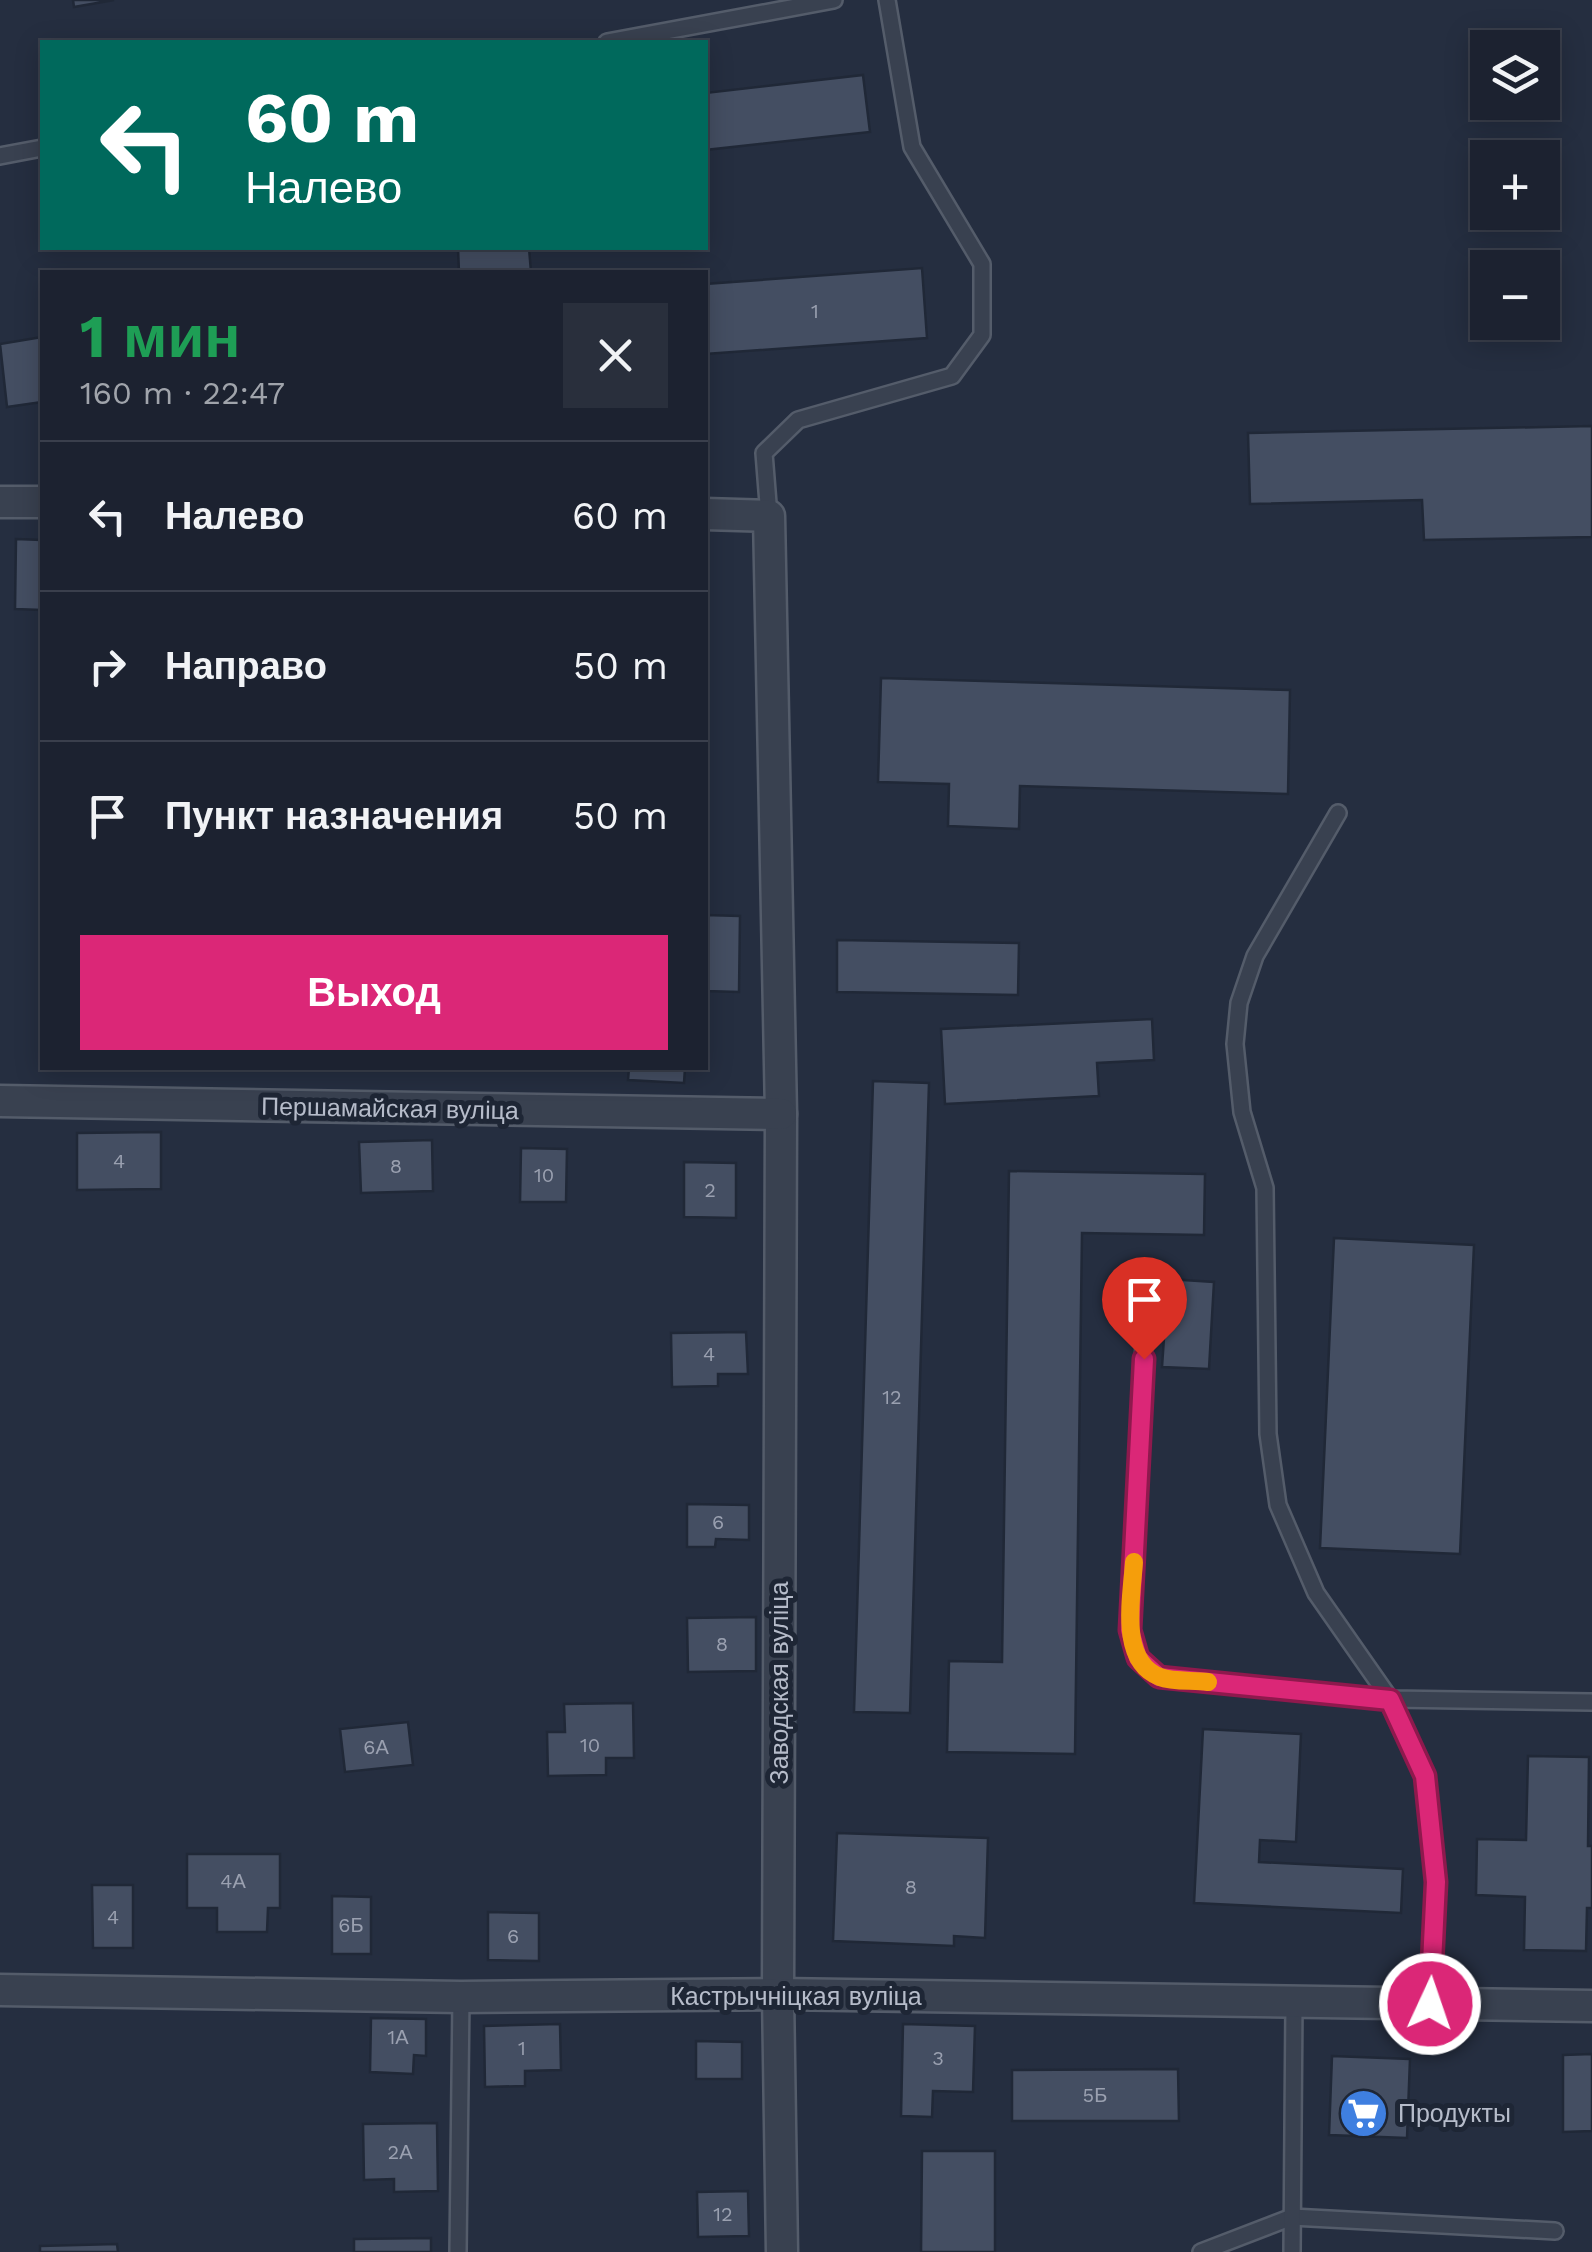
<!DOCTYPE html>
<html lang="ru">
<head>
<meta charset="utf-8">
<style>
	body { margin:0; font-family:"Work Sans",sans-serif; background:#292f3c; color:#f1f3f6; height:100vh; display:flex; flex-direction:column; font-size:38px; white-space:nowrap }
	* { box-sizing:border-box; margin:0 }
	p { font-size:32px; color:#a0a4ab }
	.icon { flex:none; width:55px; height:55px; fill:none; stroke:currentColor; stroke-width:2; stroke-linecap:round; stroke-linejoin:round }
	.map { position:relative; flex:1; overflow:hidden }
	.sheet { position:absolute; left:40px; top:270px; width:668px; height:800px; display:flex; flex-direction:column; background:#1c2230; border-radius:0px; box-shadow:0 5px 25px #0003,0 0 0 2px #3a3f4c }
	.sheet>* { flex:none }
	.guide { position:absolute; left:40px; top:40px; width:668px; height:210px; border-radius:0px; box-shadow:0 5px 25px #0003,0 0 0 2px #3a3f4c; background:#00695c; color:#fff; overflow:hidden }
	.fabs { position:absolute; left:1470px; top:30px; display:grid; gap:20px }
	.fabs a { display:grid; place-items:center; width:90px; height:90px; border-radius:0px; background:#1c2230; box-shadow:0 5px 25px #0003,0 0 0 2px #3a3f4c; font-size:50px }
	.pin { position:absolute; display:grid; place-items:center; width:85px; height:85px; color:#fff; margin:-102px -42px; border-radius:50% 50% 50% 0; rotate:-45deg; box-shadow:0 0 10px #0007 }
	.pin .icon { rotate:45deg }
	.me { position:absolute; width:110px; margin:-55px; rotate:3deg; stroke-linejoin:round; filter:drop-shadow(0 0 8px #0008) }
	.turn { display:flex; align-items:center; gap:35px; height:210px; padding:0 40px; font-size:45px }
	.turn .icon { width:130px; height:130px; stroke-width:2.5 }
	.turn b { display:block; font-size:70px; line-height:85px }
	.round { display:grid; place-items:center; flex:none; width:105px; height:105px; border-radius:0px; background:#292f3c }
	.head { display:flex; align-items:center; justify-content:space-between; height:170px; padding:0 40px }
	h1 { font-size:60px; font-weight:700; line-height:75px; color:#1e9e55 }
	.cta { display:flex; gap:20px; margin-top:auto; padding:20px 40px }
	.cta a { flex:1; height:115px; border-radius:0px; background:#db2777; color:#fff; font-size:40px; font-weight:700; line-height:115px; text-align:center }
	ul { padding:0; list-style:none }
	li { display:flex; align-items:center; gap:30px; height:150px; padding:0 40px; border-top:2px solid #3a3f4c }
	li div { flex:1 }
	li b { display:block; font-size:38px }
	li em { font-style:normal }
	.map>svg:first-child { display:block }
</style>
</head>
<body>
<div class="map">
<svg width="1592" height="2252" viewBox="0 0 1592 2252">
	<rect width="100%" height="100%" fill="#252e40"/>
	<g fill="#444e62" stroke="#202837" stroke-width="2.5">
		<polygon points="73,0 114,0 74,7"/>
		<polygon points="863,75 870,132 705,150 705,93"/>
		<polygon points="458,248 529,248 531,272 459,272"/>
		<polygon points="922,268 927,338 705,354 705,284"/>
		<polygon points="42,337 42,402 7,407 0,344"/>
		<polygon points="1592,426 1592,537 1424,540 1422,500 1250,504 1248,433"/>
		<polygon points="16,539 42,540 42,610 15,609"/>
		<polygon points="881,678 1290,690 1288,794 1020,786 1019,829 948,826 949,784 878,782"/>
		<polygon points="705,915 740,916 739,992 705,991"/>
		<polygon points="837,940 1019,943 1018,995 837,992"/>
		<polygon points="1152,1019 1154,1060 1097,1063 1099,1096 945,1104 941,1029"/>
		<polygon points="629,1068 685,1068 684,1083 628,1080"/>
		<polygon points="873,1081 929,1083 910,1713 854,1712"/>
		<polygon points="161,1132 161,1189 77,1190 77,1133"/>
		<polygon points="432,1140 433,1191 361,1193 359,1142"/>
		<polygon points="521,1148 567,1149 566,1202 520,1202"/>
		<polygon points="684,1162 736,1163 736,1218 684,1217"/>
		<polygon points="1009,1171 1205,1174 1204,1235 1082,1233 1075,1754 947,1752 949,1661 1002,1662"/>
		<polygon points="1334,1238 1474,1245 1460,1554 1320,1548"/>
		<polygon points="1168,1279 1214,1282 1209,1369 1162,1367"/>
		<polygon points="746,1332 748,1374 718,1374 718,1386 672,1387 671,1333"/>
		<polygon points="687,1504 749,1505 749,1540 716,1539 715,1547 687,1547"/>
		<polygon points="756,1617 756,1671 688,1672 687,1618"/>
		<polygon points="633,1703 634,1758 606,1758 606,1775 548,1776 547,1732 565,1732 564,1704"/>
		<polygon points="408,1722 413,1765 345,1772 340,1729"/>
		<polygon points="1203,1729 1301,1734 1296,1842 1260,1840 1259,1862 1403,1869 1401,1913 1194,1903"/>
		<polygon points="1528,1756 1589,1757 1588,1846 1592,1846 1592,1908 1587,1908 1586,1951 1524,1950 1525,1897 1476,1895 1477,1839 1526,1840"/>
		<polygon points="837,1833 988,1838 985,1938 954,1936 954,1946 833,1941"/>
		<polygon points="187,1854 280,1854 280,1908 268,1908 267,1932 217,1932 217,1908 187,1908"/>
		<polygon points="92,1885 133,1885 133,1948 93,1948"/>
		<polygon points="332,1896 371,1897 371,1954 332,1954"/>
		<polygon points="488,1912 539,1913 539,1961 488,1960"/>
		<polygon points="371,2018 426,2019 426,2056 414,2055 413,2074 370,2072"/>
		<polygon points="560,2024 561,2070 525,2071 525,2086 485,2087 484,2026"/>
		<polygon points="903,2024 975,2026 973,2092 933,2091 932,2117 901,2116"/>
		<polygon points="696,2041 742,2042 742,2079 696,2079"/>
		<polygon points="1592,2054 1592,2131 1563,2132 1563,2055"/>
		<polygon points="1332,2056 1410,2059 1407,2138 1329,2135"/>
		<polygon points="1178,2069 1179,2121 1012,2121 1012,2070"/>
		<polygon points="437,2123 438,2191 394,2192 394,2179 364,2180 363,2124"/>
		<polygon points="922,2151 995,2151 995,2252 921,2252"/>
		<polygon points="748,2191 749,2236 698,2237 697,2192"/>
		<polygon points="431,2238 431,2252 354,2252 354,2239"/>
		<polygon points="117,2244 118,2252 40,2252 40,2246"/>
	</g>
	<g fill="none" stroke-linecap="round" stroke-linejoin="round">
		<defs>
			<g id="service">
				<polyline points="607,42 834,0"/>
				<polyline points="0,156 42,148"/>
				<polyline points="769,516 764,453 798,420 952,376 982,335 982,264 912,147 887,0"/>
				<polyline points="1338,813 1255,956 1239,1003 1235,1044 1242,1112 1265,1188 1268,1434 1278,1505 1316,1593 1390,1699 1425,1776 1436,1882 1430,2004"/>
				<polyline points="1145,1321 1130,1629 1138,1658 1159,1677 1390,1699 1592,1702"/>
				<polyline points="458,2252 461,1997"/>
				<polyline points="1201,2252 1292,2217 1555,2231"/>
				<polyline points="1292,2252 1294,2003"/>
			</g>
			<g id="minor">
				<polyline points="0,502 42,502"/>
				<polyline points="705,514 769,516 781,1114 778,1994 782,2252"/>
				<polyline points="0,1101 781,1114"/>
				<polyline points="0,1990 461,1997 778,1994 1592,2006"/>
			</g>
		</defs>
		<use href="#service" stroke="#545c6a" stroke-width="20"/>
		<use href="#minor" stroke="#545c6a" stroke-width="35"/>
		<use href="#service" stroke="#394150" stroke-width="15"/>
		<use href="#minor" stroke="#394150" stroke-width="30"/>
	</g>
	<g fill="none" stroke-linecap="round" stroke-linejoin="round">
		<defs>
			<polyline id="route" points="1144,1359 1130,1630 1138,1658 1159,1677 1390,1700 1425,1776 1436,1882 1430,2004"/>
		</defs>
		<use href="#route" stroke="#8e194d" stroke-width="25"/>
		<use href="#route" stroke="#db2777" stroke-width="18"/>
		<path stroke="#f59e0b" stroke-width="18" d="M1134,1562C1132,1596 1118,1661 1160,1677C1173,1682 1193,1680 1208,1682"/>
	</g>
	<defs>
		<symbol id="supermarket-disc" viewBox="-11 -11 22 22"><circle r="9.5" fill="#3f7fe0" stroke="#1e2635"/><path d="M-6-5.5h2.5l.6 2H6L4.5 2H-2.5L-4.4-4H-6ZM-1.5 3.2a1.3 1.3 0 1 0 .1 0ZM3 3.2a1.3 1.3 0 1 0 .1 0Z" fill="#fff"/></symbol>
	</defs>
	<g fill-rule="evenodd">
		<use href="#supermarket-disc" x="1336" y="2086" width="55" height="55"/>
	</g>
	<g text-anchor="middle" stroke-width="10" stroke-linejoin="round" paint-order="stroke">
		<g font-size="20" fill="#9aa0b0">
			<text x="815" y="318">1</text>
			<text x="119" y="1168">4</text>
			<text x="396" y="1173">8</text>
			<text x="544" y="1182">10</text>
			<text x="710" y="1197">2</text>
			<text x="709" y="1361">4</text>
			<text x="892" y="1404">12</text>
			<text x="718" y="1529">6</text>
			<text x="722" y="1651">8</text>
			<text x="590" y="1752">10</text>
			<text x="376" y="1754">6А</text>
			<text x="233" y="1888">4А</text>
			<text x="911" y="1894">8</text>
			<text x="113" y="1924">4</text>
			<text x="351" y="1932">6Б</text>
			<text x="513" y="1943">6</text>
			<text x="398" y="2044">1А</text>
			<text x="522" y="2055">1</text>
			<text x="938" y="2065">3</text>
			<text x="1095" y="2102">5Б</text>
			<text x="400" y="2159">2А</text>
			<text x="723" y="2221">12</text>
		</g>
		<g font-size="25" fill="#b6bcca" stroke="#1e2635">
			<text transform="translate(390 1108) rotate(1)" y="9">Першамайская вуліца</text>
			<text transform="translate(779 1683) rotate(-90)" y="9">Заводская вуліца</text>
			<text x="796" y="2005">Кастрычніцкая вуліца</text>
		</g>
		<g font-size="25" fill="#b6bcca" stroke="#1e2635" text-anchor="start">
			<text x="1398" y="2122">Продукты</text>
		</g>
	</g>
</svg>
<div class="fabs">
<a><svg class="icon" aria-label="layers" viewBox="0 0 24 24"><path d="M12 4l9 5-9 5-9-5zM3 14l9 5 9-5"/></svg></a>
<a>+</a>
<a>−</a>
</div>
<div class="pin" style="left:1144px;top:1359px;background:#d93025"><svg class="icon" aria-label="arrive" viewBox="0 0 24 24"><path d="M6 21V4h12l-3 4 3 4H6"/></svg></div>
<svg class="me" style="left:1430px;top:2004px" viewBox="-20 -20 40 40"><circle r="17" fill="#db2777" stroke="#fff" stroke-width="3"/><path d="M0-11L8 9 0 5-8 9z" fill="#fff"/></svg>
<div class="guide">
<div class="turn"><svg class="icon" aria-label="left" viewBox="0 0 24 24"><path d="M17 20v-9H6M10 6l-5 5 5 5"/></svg><div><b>60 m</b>Налево</div></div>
</div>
<section class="sheet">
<div class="head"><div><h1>1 мин</h1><p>160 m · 22:47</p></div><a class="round"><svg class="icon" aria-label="close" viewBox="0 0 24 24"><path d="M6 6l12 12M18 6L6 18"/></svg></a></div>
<ul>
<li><svg class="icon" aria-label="left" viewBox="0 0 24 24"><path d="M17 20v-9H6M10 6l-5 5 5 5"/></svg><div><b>Налево</b></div><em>60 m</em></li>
<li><svg class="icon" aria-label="right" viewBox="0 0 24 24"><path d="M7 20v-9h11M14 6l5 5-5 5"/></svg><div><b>Направо</b></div><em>50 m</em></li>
<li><svg class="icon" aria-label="arrive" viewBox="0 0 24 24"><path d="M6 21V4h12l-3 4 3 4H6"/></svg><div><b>Пункт назначения</b></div><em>50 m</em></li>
</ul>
<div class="cta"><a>Выход</a></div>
</section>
</div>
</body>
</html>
